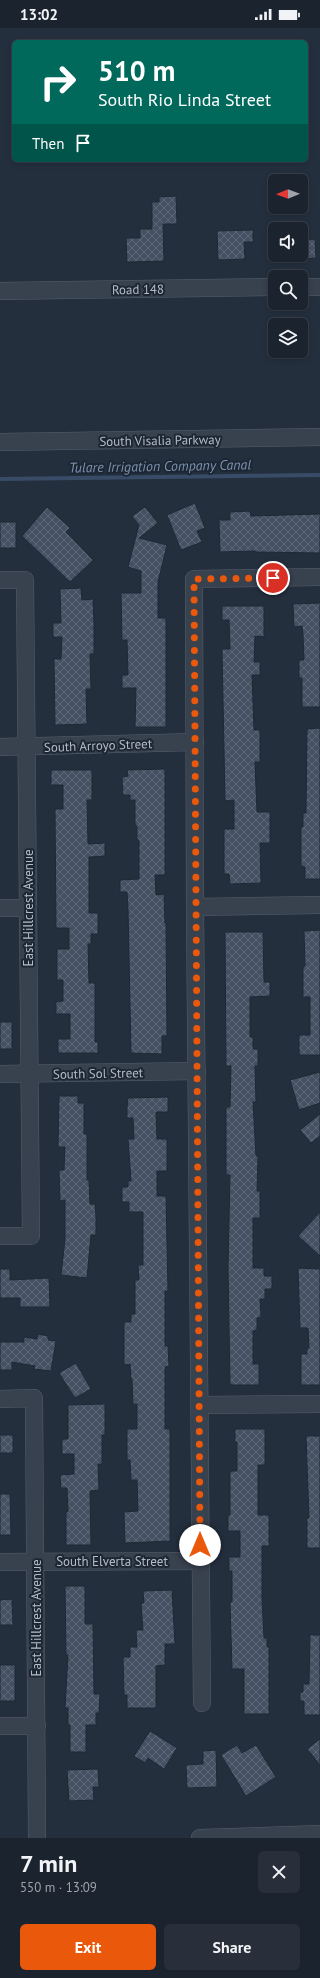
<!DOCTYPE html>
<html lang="en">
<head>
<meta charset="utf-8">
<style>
	body { margin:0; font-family:"PT Sans",sans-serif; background:#282f3a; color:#f1f3f6; height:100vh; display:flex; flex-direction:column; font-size:15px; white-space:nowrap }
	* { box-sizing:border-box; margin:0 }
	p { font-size:13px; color:#a0a4aa }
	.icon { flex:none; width:22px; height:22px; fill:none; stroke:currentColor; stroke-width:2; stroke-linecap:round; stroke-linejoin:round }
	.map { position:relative; height:1810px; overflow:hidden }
	.panel { display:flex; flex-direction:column; background:#1b232e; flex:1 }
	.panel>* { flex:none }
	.top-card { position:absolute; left:12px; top:12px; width:296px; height:122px; border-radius:6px; box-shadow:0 2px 6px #0003,0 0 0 1px #39404a; background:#00695c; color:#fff; overflow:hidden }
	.needle { width:26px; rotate:269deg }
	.buttons { position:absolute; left:268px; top:146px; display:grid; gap:8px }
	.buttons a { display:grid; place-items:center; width:40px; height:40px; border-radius:6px; background:#1b232e; box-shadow:0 2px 6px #0003,0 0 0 1px #39404a; font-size:20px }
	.pin { position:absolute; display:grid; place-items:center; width:34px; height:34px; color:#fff; margin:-17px; border:2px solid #fff; border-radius:50%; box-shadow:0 1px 4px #0007 }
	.me { position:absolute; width:44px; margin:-22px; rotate:0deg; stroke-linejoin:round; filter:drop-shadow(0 0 3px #0008) }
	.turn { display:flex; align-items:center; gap:14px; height:84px; padding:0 20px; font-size:18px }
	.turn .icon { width:52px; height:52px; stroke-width:2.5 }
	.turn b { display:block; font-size:28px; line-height:34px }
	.then { display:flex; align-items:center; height:38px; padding:0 20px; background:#0003; gap:8px; font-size:15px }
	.round { display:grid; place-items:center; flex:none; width:42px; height:42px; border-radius:6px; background:#282f3a }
	.head { display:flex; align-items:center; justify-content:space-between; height:68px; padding:0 20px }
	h1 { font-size:24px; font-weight:700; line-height:30px }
	.primary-button { display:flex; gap:8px; margin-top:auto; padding:8px 20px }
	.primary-button a { flex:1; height:46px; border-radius:6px; background:#ea580c; color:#fff; font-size:16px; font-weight:700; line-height:46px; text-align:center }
	.primary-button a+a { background:#282f3a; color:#f1f3f6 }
	.status { display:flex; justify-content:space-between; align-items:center; height:28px; padding:0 20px; background:#1b232e; direction:ltr }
	.status svg { height:11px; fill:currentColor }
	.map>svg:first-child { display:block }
</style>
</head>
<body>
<div class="status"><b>13:02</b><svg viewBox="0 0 49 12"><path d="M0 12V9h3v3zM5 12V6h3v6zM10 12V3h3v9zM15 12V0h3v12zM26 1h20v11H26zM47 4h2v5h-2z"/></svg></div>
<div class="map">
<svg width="320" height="1810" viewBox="0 0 320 1810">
	<defs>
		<pattern id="building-cross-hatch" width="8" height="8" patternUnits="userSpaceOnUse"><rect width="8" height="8" fill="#455162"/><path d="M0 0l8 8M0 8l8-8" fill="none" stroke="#5d6877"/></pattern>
	</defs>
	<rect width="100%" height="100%" fill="#242f3e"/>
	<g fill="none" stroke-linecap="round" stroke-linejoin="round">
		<polyline stroke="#394c67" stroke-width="4" points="0,451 320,447"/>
	</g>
	<g fill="url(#building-cross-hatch)" stroke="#1f2835">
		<polygon points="176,168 177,196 163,196 164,233 127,234 126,210 140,210 140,201 152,201 152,174 159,174 159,169"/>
		<polygon points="253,202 253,214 244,214 245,231 218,232 217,203"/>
		<polygon points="315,211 316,230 301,231 301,212"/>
		<polygon points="195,475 205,500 197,503 202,514 181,522 167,487"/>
		<polygon points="47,479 70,500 66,504 93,532 70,554 22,508"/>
		<polygon points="145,479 158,495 139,510 167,517 158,554 158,590 166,590 166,699 135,699 136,660 122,660 122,647 128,647 127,612 122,612 121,565 141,565 141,543 128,539 139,497 132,488"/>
		<polygon points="250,483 251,488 320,486 320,525 255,524 255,523 220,524 219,492 230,492 230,484"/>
		<rect x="0" y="494" width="16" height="26"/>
		<polygon points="81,560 82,572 93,571 94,596 94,626 90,626 91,661 86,661 87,696 55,697 54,631 61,631 62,609 53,609 53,595 61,595 60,561"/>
		<polygon points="320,575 320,679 302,679 302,650 299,650 299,632 304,632 303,606 302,598 294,599 293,576"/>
		<polygon points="222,578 264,578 264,609 255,608 254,634 260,634 260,647 252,647 254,702 260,702 260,734 255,734 257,784 270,784 270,815 260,815 261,855 230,856 229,846 224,846 224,801 234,801 234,772 225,773 222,621 230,621 229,592 222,592"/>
		<polygon points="320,700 320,851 305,851 305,839 301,838 301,799 303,799 303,785 306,785 307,701"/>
		<polygon points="165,741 165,847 155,847 156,867 164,866 165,895 166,895 167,1008 162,1008 162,1026 131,1025 128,881 127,864 120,864 120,852 139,851 139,812 137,812 137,798 135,798 135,772 130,772 130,767 123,767 122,749 128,748 127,742"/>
		<polygon points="51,742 92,742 92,772 87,772 88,816 105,815 105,828 89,829 89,885 98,885 98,906 91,906 91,916 88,916 89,955 95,955 95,1014 98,1014 98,1025 58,1025 58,1011 70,1011 70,986 56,986 56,974 63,973 63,952 57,952 57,921 69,921 69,900 56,900 55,781 63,781 63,757 51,757"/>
		<polygon points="320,902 320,1027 299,1027 299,1007 310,1007 310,969 303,969 303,938 305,938 304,903"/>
		<polygon points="225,904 263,904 264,954 270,954 270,968 250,969 250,1009 253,1009 253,1021 258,1021 258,1038 255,1038 256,1074 253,1074 256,1128 258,1128 257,1163 260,1163 260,1190 253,1190 253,1240 264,1240 264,1248 272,1248 272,1261 265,1261 265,1271 260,1271 261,1289 257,1290 257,1302 253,1303 253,1336 259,1336 259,1357 230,1357 228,1240 230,1147 226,1147 226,1079 230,1079 231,1038 226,1038"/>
		<rect x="0" y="994" width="12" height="27"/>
		<polygon points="320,1044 320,1075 299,1082 290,1052"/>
		<polygon points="59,1068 78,1068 78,1075 84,1075 84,1106 87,1106 87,1152 89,1152 90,1176 95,1176 96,1188 96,1207 91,1207 87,1250 61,1247 65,1211 65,1172 60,1173 59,1142 64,1142 65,1119 58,1119"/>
		<polygon points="168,1069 168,1084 156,1084 157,1111 167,1111 167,1143 157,1143 157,1168 166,1168 168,1263 165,1263 165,1318 168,1318 169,1338 165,1339 165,1401 170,1401 170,1513 125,1515 124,1484 138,1483 137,1452 131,1452 130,1432 127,1432 127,1401 137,1401 137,1376 133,1376 132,1351 131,1351 130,1336 124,1337 124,1294 131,1294 131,1286 135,1286 135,1252 139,1252 138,1237 143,1237 143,1184 129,1184 129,1174 122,1174 122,1159 128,1159 128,1153 131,1153 128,1111 134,1111 133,1090 127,1090 127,1080 128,1070"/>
		<polygon points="320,1086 320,1108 311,1115 300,1102"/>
		<polygon points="320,1184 320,1228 298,1208"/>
		<polygon points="298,1240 320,1241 320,1357 301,1357 301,1326 307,1326 307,1320 309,1320 308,1300 300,1300"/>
		<polygon points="0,1241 10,1241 10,1252 49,1250 50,1279 20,1279 20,1270 0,1270"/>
		<polygon points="38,1306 48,1308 48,1312 56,1313 51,1343 34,1341 35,1338 12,1334 12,1342 0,1342 0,1314 24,1314 24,1309 37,1311"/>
		<polygon points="76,1335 91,1361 75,1370 59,1345"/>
		<polygon points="105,1376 105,1407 102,1407 102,1436 98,1436 99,1462 90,1463 91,1517 66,1517 66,1484 68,1484 67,1460 61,1460 60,1447 74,1446 74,1426 62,1426 62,1411 68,1411 68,1377"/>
		<polygon points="235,1401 265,1401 265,1437 258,1437 258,1487 269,1487 269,1518 262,1518 262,1572 264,1610 267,1610 267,1619 269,1619 269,1686 244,1686 244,1641 232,1641 230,1574 232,1574 232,1543 229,1543 229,1529 240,1529 240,1503 228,1503 228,1487 230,1487 230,1443 237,1443 237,1414 235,1414"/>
		<rect x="0" y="1407" width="13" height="18"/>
		<polygon points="306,1408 320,1408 320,1520 307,1520 307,1490 309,1490"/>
		<polygon points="0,1466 10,1466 11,1507 0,1507"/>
		<polygon points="65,1558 85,1558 85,1596 93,1596 94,1666 100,1666 99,1685 96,1685 96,1697 86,1697 86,1724 70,1724 70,1697 68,1697 68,1680 65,1680 68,1627 66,1627"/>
		<polygon points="172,1562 175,1616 165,1616 165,1637 156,1638 156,1680 127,1680 127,1667 124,1667 123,1629 130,1629 130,1619 137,1619 136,1602 143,1602 141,1575 144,1575 143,1563"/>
		<polygon points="12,1571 13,1597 0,1597 0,1572"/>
		<polygon points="310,1607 320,1607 320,1687 304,1687 304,1673 300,1673 300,1664 303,1664 303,1656 309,1656"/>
		<rect x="0" y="1637" width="15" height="36"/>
		<polygon points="150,1703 177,1720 164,1741 148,1730 145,1735 134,1728"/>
		<polygon points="320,1711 320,1737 307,1721"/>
		<polygon points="237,1717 242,1725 256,1717 276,1749 246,1768 221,1727"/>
		<polygon points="216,1722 217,1759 187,1760 186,1737 203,1736 203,1723"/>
		<polygon points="98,1741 99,1759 93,1759 94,1772 69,1773 67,1742"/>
	</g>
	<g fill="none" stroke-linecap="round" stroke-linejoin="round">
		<defs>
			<g id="minor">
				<polyline points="301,259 320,259"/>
				<polyline points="0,263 275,259"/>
				<polyline points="0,414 320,409"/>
				<polyline points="0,552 25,552 31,1208 0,1208"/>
				<polyline points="0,719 195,714"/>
				<polyline points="195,879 320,877"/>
				<polyline points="0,880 28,880"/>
				<polyline points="0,1046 197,1043"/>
				<polyline points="0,1371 34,1370 37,1810"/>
				<polyline points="200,1377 320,1376"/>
				<polyline points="0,1534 201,1533"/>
				<polyline points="202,1675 195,879 194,551 320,549"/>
				<polyline points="0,1698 37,1698"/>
				<polyline points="200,1810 320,1806"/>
			</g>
		</defs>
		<use href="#minor" stroke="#565f6c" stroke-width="18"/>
		<use href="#minor" stroke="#38414e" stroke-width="17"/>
	</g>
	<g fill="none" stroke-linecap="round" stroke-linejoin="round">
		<polyline stroke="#ea580c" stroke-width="7" stroke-dasharray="0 12.6" points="200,1517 194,551 273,550"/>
	</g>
	<g text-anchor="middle" stroke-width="4" stroke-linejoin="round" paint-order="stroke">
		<g font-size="13" fill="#b4bcc9" stroke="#1d2633">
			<text transform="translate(138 261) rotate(-1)" y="5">Road 148</text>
			<text transform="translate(160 412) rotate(-1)" y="5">South Visalia Parkway</text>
			<text transform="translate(98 717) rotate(-2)" y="5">South Arroyo Street</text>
			<text transform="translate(28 880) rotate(-90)" y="5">East Hillcrest Avenue</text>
			<text transform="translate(98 1045) rotate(-1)" y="5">South Sol Street</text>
			<text x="112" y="1538">South Elverta Street</text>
			<text transform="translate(36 1590) rotate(-90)" y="5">East Hillcrest Avenue</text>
		</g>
		<g font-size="14" font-style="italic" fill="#7c92b1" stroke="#1d2633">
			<text transform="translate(160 438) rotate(-1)" y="5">Tulare Irrigation Company Canal</text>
		</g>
	</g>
</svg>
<div class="buttons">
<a><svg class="needle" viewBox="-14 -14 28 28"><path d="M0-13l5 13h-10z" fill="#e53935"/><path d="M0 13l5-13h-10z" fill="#a0a4aa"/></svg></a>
<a><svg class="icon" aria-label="sound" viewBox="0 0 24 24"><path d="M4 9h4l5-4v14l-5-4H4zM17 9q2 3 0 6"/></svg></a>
<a><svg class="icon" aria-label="search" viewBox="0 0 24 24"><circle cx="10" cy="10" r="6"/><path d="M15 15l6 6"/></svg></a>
<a><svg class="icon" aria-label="layers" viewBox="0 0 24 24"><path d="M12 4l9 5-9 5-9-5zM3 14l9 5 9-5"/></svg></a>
</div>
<div class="pin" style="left:273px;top:550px;background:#d93025"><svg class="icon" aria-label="arrive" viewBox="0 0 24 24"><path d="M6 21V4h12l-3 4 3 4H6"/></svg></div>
<svg class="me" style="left:200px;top:1517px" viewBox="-20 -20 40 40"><circle r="19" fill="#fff"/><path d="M0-13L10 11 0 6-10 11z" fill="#ea580c"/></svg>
<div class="top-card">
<div class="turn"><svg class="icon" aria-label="right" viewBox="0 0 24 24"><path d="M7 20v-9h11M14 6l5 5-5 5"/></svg><div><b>510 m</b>South Rio Linda Street</div></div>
<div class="then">Then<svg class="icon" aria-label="arrive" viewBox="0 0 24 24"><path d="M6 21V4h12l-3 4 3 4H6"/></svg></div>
</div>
</div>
<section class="panel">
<div class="head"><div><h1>7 min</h1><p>550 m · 13:09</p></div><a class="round"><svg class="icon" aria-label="close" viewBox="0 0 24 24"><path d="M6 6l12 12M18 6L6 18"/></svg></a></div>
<div class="primary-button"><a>Exit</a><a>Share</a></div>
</section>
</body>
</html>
